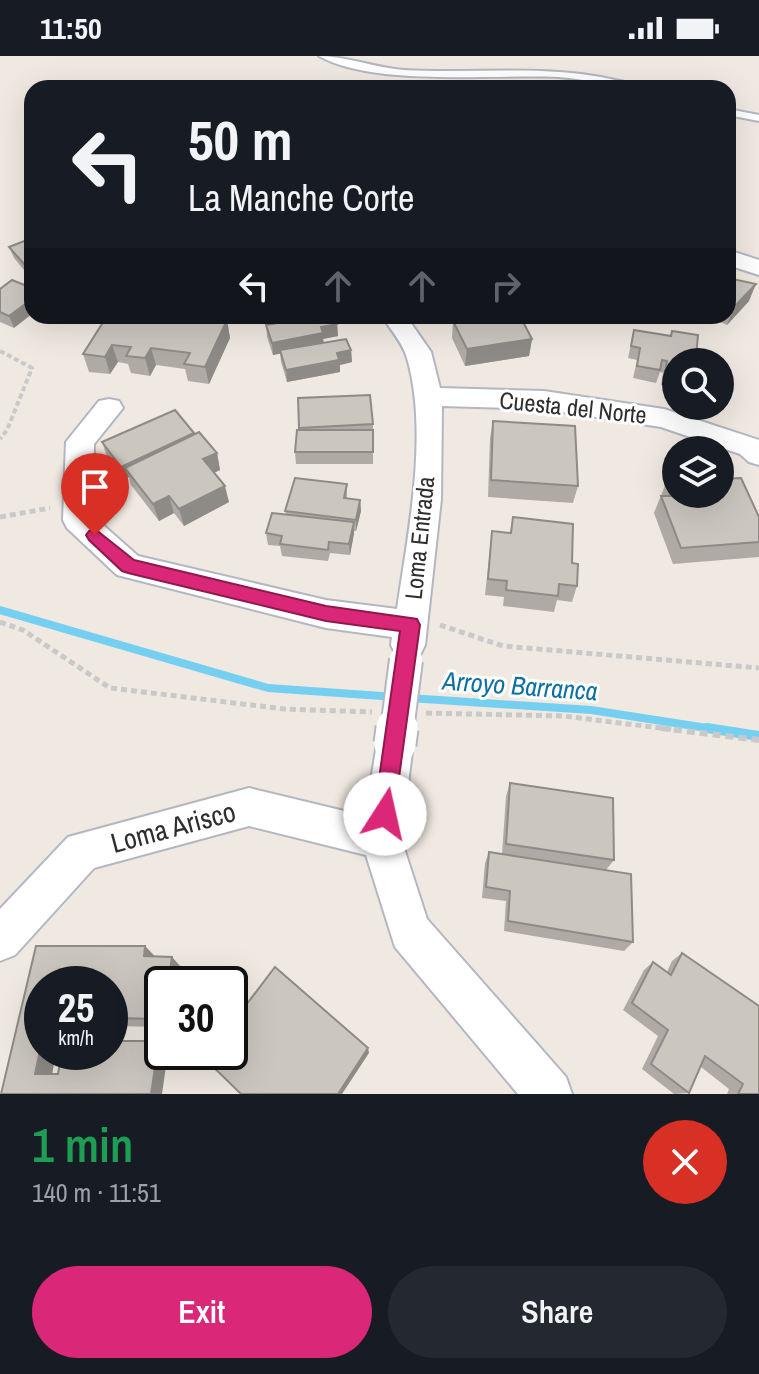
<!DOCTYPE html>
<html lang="en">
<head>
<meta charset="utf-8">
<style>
	body { margin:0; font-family:"Archivo Narrow",sans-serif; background:#242831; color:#f1f3f6; height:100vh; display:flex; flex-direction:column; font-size:30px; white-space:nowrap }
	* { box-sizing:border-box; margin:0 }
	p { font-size:26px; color:#9ea1a6 }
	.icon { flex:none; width:44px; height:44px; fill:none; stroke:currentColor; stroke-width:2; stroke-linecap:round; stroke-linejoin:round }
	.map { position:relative; height:1038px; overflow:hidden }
	.side { display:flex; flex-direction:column; background:#171b24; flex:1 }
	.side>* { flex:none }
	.hud { position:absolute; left:24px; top:24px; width:712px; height:244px; border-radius:24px; box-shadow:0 8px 32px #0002; background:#171b24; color:#f1f3f6; overflow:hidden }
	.fabs { position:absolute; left:662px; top:292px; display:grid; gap:16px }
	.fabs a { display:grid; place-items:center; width:72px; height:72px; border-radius:50%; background:#171b24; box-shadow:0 8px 32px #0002; font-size:40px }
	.speed { position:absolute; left:24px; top:910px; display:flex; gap:16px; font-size:40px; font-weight:700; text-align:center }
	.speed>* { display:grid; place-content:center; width:104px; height:104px; border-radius:50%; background:#171b24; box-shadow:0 8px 32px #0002; line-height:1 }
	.speed small { font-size:20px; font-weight:400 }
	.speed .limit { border:4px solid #111; border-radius:12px; background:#fff; color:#111 }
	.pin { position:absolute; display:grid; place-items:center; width:68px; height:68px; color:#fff; margin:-82px -34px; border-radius:50% 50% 50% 0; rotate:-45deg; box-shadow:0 0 8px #0007 }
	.pin .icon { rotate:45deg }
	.me { position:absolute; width:88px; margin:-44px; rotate:10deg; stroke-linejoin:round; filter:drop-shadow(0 0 6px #0008) }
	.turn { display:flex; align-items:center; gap:28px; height:168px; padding:0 32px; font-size:36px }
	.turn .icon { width:104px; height:104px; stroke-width:2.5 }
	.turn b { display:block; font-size:56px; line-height:68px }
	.lanes { display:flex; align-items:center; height:76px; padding:0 32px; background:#0003; justify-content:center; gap:40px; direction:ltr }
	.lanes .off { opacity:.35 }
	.round { display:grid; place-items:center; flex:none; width:84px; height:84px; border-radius:42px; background:#242831 }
	.head { display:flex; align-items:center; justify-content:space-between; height:136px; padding:0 32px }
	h1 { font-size:48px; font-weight:600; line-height:60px; color:#1e9e55 }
	.primary-button { display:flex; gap:16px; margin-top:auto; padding:16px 32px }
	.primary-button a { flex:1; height:92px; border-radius:48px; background:#db2777; color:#fff; font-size:32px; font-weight:600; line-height:92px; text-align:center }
	.primary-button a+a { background:#242831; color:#f1f3f6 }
	.status { display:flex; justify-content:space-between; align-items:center; height:56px; padding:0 40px; background:#171b24; direction:ltr }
	.status svg { height:22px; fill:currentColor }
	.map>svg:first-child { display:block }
</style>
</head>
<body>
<div class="status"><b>11:50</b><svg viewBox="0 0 49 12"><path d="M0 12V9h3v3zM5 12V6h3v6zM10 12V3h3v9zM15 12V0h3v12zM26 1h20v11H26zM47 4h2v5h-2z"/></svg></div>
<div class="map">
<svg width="759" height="1038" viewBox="0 0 759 1038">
	<rect width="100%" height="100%" fill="#efe9e1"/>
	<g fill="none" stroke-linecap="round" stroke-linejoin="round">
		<g stroke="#75cff0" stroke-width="8">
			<polyline points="0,554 268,632 396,641"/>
			<polyline points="409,642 591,654 720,674"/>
		</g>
		<polyline stroke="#75cff0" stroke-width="10" points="707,672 759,680"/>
		<defs>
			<g id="service">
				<path d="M319,0C347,0 375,12 404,14C474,18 547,8 615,24C625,26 636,27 644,32C616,32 587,23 558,21C494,18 374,31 319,0Z"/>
				<polygon points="728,53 759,59 759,65 728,59"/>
			</g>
			<g id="minor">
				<polygon points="728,194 759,204 759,219 728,209"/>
				<path d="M382,260H406L431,296L440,332L544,335L664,353L759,384V409L749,406L740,398L661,371L544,353L442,350L441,443L425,589L420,599L408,603L396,599L391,589L392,581L326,572L117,519L67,472L63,464L66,386L99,345L109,343L119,345L123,352L94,388L93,460L138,500L326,544L397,553C408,477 429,377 407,302C403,287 390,273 382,260Z"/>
				<polygon points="395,671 408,676 413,688 401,783 427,863 566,1021 572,1038 518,1038 395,891 366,799 249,770 94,812 15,899 0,905 0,853 68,781 249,732 365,760 377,688 382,676"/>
			</g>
		</defs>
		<use href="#service" stroke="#b4b7c1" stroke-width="4"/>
		<use href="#minor" stroke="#b4b7c1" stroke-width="4"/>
		<polyline stroke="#c9c9c9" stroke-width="4" stroke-dasharray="5 3" stroke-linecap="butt" points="0,295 32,312 7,374 0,383"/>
		<g stroke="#c9c9c9" stroke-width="5" stroke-dasharray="6 4" stroke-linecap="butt">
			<polyline points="0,461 50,452"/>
			<polyline points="0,566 23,574 110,632 284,653 372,656"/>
			<polyline points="440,569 503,590 759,612"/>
			<polyline points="426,657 563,660 677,674"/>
		</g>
		<polyline stroke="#c9c9c9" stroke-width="6" stroke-dasharray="8 5" stroke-linecap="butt" points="661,672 759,684"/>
		<use href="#service" fill="#fff" fill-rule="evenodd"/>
		<use href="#minor" fill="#fff" fill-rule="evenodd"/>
		<defs>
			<polyline id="minor-bridge-far1" points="397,674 406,604"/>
			<polyline id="minor-bridge" points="395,688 397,672"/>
		</defs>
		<use href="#minor-bridge-far1" stroke="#b4b7c1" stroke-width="36" stroke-linecap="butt"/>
		<use href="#minor-bridge" stroke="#b4b7c1" stroke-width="45" stroke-linecap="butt"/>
		<use href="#minor-bridge-far1" stroke="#fff" stroke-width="32"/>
		<use href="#minor-bridge" stroke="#fff" stroke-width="41"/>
	</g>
	<g fill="#afaba4">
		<polygon points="32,182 29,220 14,202 9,191"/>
		<polygon points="728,222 749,245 727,269 714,263 709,268 688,260 728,260"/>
		<polygon points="0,233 14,272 0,266"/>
		<polygon points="466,260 520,260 532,283 529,300 465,310 452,282 453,265 466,263"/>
		<polygon points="149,261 184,265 227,264 230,282 209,328 188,325 185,313 156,309 150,320 131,317 128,308 118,306 110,318 89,316 83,298"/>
		<polygon points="337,268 338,280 323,283 324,287 351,294 352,306 340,309 340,316 287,326 281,306 280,297 273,299 267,281 266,269"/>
		<polygon points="634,274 670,280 672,275 696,300 693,306 676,306 676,332 661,329 663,317 660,316 656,327 633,322 637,304 628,302"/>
		<polygon points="493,365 578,430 573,447 488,441 490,382"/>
		<polygon points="373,368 373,408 296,408 295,396 299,372"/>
		<polygon points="194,377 217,397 220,414 214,417 229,446 184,470 174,457 159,465 131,429 129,421 125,423 106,398 102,386"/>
		<polygon points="666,427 759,461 759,501 673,508 654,457"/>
		<polygon points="347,428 347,442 360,444 361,455 356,475 354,475 350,499 330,497 328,505 282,500 280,490 268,489 266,477 286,459 285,455"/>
		<polygon points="513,461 572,507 577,530 572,546 557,544 554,556 503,550 504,541 485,539 492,475 510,477"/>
		<polygon points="510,727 614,804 606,814 633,886 624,895 504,875 506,845 482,842 485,807 489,796 502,798 506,740"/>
		<polygon points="36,890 145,890 155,900 181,911 178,928 162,928 162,971 110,970 110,928 42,928 42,996 56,996 52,1018 58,1018 159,985 162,988 162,996 1,1038"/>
		<polygon points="682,897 759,1038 727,1038 729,1033 701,1011 689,1037 674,1038 642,1013 658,980 623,954 644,914 653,906 667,916 672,905"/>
	</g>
	<g fill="#8e8b86">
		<polygon points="32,205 32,218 29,220 24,208"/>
		<polygon points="756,228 749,245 727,269 734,251"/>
		<polygon points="32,243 32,258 14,272 9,260"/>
		<polygon points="712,260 715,260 714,263 709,268"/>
		<polygon points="227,264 230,282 209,328 205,311"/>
		<polygon points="337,268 338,280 323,283 324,289 273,299 272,287 321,271"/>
		<polygon points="532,283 529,300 465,310 467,293"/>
		<polygon points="112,289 118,306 110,318 105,301"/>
		<polygon points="151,292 156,309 150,320 145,302"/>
		<polygon points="351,294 352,306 340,309 340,316 287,326 286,314 337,297"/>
		<polygon points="194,377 132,420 125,412 129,421 125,423 121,411"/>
		<polygon points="217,397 220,414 207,420 203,403"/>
		<polygon points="225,430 229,446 184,470 179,453"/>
		<polygon points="169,440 174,457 159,465 153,448"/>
		<polygon points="360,444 361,455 356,475 356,464"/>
		<polygon points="354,466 354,478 350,499 349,488"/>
		<polygon points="145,890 155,901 144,900"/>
		<polygon points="172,901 181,911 178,928 168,928"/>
		<polygon points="42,985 42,996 56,996 51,1024 35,1018"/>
		<polygon points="159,985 162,988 162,996 168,996 162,1038 151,1038"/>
		<polygon points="368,992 369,997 342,1038 338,1038"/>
	</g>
	<g fill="#cbc7bf" stroke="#8e8b86" stroke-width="2">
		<polygon points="32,182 32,205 24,208 9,191"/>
		<polygon points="728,222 756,228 734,251 728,249"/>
		<polygon points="12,224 32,232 32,243 9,260 0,256 0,233"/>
		<polygon points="107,260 145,260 184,265 187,260 191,260 227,264 205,311 184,308 190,297 151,292 145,302 126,300 131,291 112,289 105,301 83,298"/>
		<polygon points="317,260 334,260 337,268 321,271 323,277 272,287 266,269"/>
		<polygon points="470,260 520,260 532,283 467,293 453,265 471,262"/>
		<polygon points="634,274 671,280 672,275 698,279 696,300 689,298 688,306 676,306 676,319 665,317 667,305 662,304 660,314 637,310 640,292 631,290"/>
		<polygon points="346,283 351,294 337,297 339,304 286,314 280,294"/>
		<polygon points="370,339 373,368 299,372 298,342"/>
		<polygon points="175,354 194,377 121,411 102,386"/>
		<polygon points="493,365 575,370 578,430 491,424"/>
		<polygon points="297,374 373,374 373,396 295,396"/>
		<polygon points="199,376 217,397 203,403 225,430 179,453 169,440 153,448 125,412"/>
		<polygon points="295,422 347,428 344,442 360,444 356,464 285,455"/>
		<polygon points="741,422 759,461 759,486 681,492 661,440 671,440 666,427 676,426 676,438 720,438 720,423"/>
		<polygon points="272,457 354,466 349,488 329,486 328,494 280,488 282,480 266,477"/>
		<polygon points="513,461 573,468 572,507 578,508 577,530 559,528 558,540 506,534 507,525 488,523 492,475 511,477"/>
		<polygon points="510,727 613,742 614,804 506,788"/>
		<polygon points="489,796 631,818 633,886 508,865 510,835 486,831"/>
		<polygon points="36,890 145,890 144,900 172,901 168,928 162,928 162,963 110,962 110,928 42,928 42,985 35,1018 58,1018 62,996 110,996 110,985 159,985 151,1038 1,1038"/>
		<polygon points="682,897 759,950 759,1038 738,1038 743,1028 705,1000 689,1037 651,1008 668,974 632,947 653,906 671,919"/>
		<polygon points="275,911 368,992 338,1038 241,1038 205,1003 210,996 230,996 230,970"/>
	</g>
	<polygon fill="#db2777" stroke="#8e194d" stroke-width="2" points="95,473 134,504 326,550 417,563 420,569 393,765 385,769 377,765 374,758 400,575 326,565 128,517 122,515 89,484 86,479 89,475"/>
	<g text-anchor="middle" stroke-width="6" stroke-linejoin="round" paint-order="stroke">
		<g font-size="24" fill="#2e2e2e" stroke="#fff">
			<text transform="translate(573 352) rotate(6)" y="8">Cuesta del Norte</text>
			<text transform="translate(420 482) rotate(-84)" y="8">Loma Entrada</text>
		</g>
		<g font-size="26" font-style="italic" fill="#0d6fa3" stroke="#fff">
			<text transform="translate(520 630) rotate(4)" y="9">Arroyo Barranca</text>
		</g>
		<g font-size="28" fill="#2e2e2e" stroke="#fff">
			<text transform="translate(173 771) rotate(-15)" y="10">Loma Arisco</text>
		</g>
	</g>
</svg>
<div class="fabs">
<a><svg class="icon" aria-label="search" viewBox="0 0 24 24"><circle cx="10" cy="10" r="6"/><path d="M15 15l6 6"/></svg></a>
<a><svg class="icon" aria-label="layers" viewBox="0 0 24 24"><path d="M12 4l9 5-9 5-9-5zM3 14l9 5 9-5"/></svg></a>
</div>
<div class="speed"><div>25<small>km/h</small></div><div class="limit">30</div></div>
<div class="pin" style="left:95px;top:479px;background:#d93025"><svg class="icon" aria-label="arrive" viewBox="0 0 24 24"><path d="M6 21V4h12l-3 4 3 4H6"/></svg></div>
<svg class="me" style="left:385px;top:758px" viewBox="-20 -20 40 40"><circle r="19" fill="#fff"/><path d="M0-13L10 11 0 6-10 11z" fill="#db2777"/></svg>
<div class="hud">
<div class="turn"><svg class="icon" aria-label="left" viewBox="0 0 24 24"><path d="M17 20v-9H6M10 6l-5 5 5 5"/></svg><div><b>50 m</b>La Manche Corte</div></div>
<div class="lanes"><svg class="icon" aria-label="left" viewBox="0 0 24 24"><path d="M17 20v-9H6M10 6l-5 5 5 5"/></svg><svg class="icon off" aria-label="ahead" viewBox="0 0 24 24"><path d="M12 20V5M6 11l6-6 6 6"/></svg><svg class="icon off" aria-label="ahead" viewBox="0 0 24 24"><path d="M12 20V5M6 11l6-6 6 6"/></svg><svg class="icon off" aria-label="right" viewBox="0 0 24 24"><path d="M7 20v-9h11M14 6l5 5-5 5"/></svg></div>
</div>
</div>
<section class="side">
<div class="head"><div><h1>1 min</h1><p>140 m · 11:51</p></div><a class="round" style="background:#d93025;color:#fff"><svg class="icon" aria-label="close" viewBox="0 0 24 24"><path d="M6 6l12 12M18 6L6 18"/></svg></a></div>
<div class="primary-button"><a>Exit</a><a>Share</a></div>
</section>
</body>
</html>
